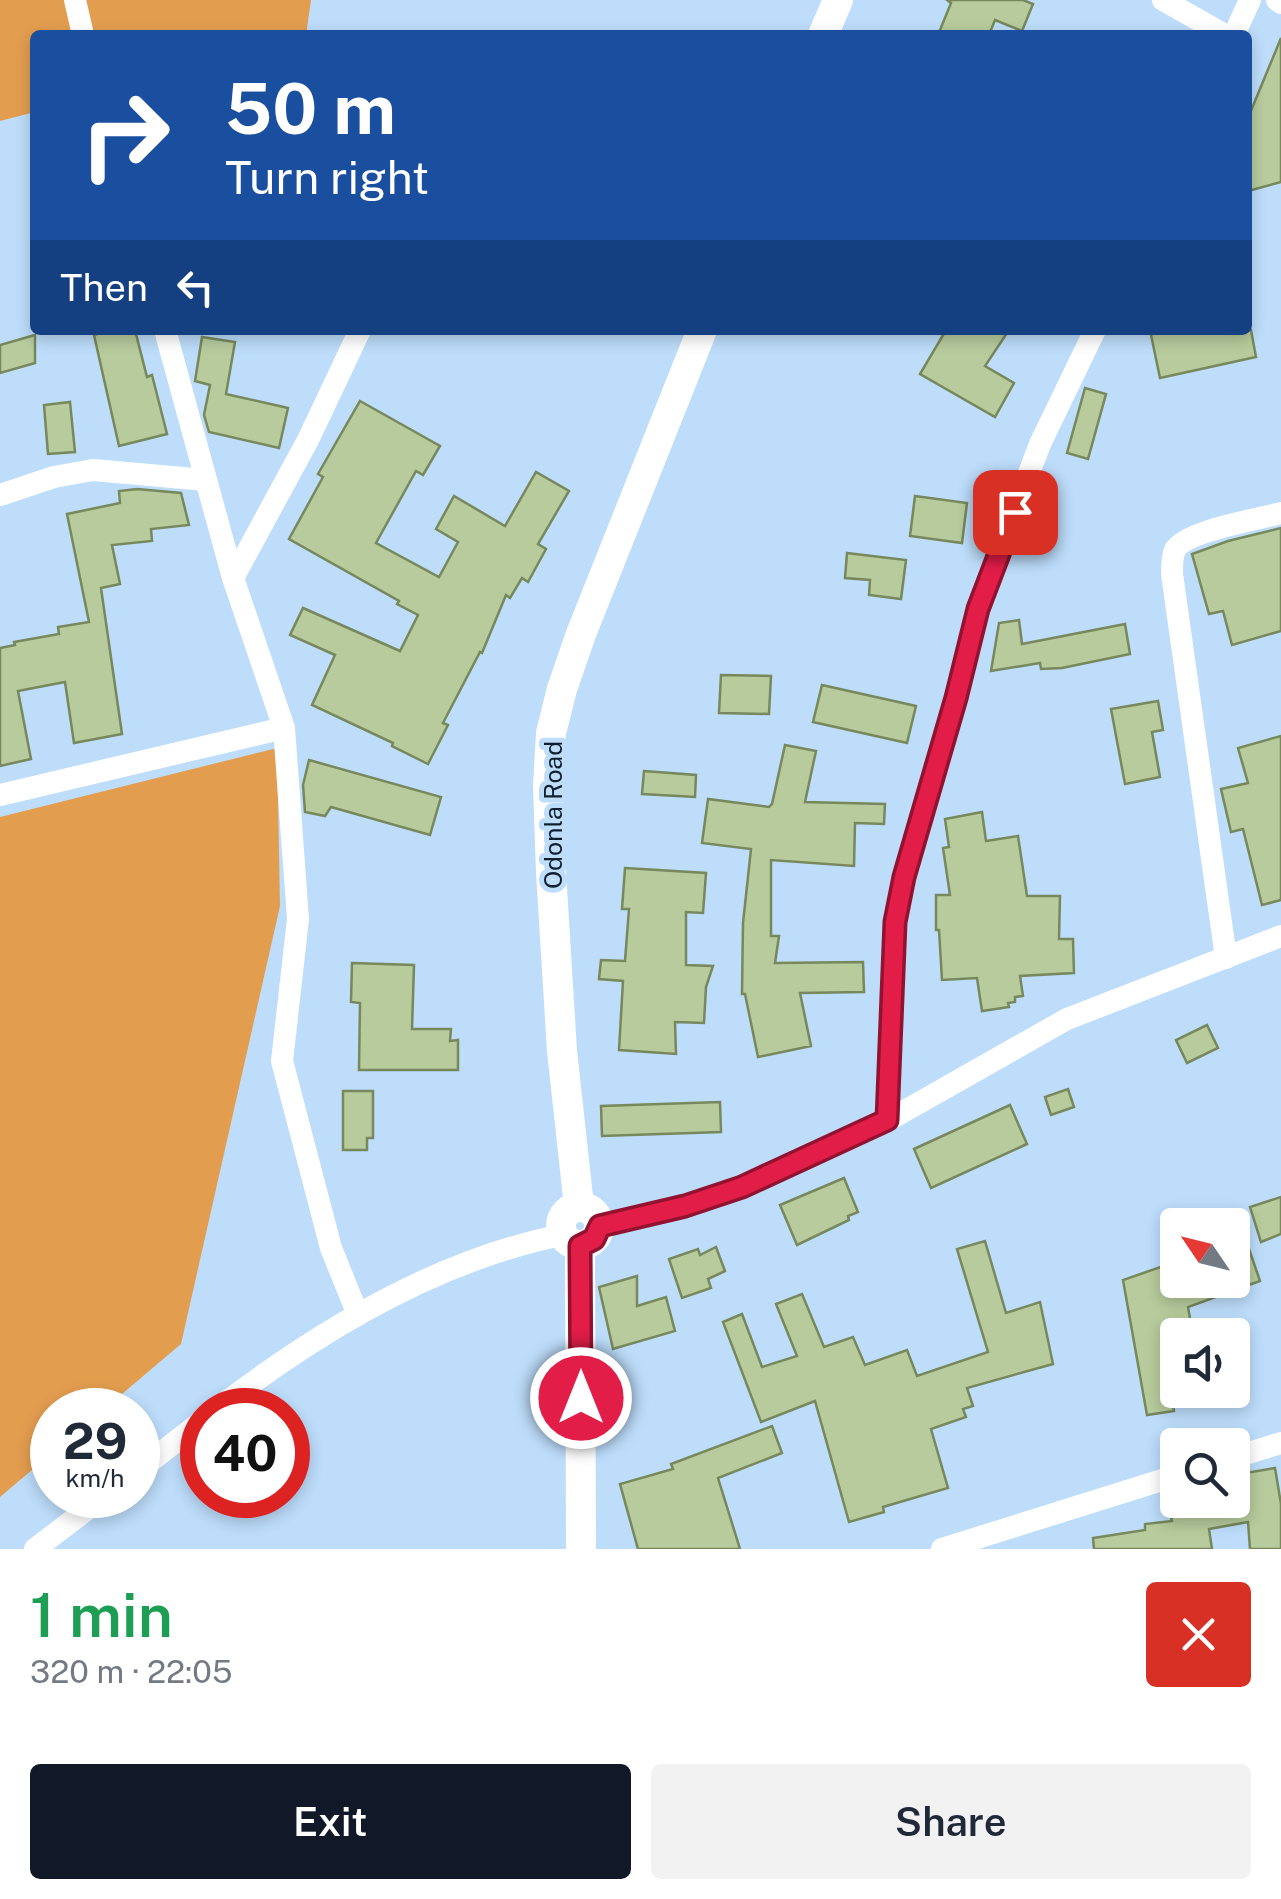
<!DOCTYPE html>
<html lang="en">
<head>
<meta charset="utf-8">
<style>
	body { margin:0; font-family:"Public Sans",sans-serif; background:#f2f2f3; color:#1f2937; height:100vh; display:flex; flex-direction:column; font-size:38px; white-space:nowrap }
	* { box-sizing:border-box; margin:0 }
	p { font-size:32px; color:#747a83 }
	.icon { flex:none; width:55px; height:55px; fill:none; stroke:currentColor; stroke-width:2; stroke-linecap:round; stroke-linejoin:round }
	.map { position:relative; height:1549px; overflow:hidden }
	.panel { display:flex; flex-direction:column; background:#fff; flex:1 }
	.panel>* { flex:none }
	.top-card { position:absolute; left:30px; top:30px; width:1222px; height:305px; border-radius:10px; box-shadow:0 5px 15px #0003; background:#1a4fa0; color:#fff; overflow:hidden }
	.needle { width:65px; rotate:305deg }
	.controls { position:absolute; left:1160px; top:1208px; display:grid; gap:20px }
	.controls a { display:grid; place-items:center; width:90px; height:90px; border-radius:10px; background:#fff; box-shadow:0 5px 15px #0003; font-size:50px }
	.speed { position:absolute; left:30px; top:1388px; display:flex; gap:20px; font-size:50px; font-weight:700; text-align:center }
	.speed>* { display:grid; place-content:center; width:130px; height:130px; border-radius:50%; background:#fff; box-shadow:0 5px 15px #0003; line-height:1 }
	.speed small { font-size:25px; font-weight:400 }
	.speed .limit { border:15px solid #d22; background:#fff; color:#111 }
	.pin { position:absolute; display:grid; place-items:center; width:85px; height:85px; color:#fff; margin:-42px; border-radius:20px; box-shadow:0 5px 15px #0006 }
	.me { position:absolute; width:110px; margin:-55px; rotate:0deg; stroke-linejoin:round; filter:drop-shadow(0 0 8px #0008) }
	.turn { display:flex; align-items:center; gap:35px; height:210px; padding:0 30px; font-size:45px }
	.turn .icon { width:130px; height:130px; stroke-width:2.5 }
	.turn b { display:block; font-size:70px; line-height:85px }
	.then { display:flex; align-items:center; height:95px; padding:0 30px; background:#0003; gap:20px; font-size:38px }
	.round { display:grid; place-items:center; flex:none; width:105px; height:105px; border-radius:10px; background:#f2f2f3 }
	.head { display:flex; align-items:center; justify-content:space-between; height:170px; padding:0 30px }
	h1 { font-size:60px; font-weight:600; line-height:75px; color:#1e9e55 }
	.cta { display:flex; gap:20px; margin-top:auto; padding:20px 30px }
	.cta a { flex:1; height:115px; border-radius:10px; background:#111827; color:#fff; font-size:40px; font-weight:600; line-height:115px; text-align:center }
	.cta a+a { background:#f2f2f3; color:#1f2937 }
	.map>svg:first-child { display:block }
</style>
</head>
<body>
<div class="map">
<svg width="1281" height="1549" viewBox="0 0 1281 1549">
	<rect width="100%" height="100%" fill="#bdddfb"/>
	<g fill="#e39d4f">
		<polygon points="0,0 311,0 306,35 35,35 35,112 0,121"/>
		<polygon points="277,748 280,906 181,1344 103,1410 52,1410 52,1453 0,1497 0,817"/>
	</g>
	<g fill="#b7cb9c" stroke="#76885c" stroke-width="2.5">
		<polygon points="947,0 1023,0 1033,4 1022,31 995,20 989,35 938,35 951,3"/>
		<polygon points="1281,38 1281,182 1248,191 1248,118"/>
		<polygon points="111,330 135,330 147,377 152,375 167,434 119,446 94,335"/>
		<polygon points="946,330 1009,330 985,366 1014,383 995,417 920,374"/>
		<polygon points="1150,330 1251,330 1256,357 1160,378"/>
		<polygon points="35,335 35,363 0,373 0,345"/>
		<polygon points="202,337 235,342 226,394 288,408 279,448 209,432 204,415 210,385 195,381"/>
		<polygon points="1085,388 1106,394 1088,459 1067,453"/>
		<polygon points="360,401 440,446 423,475 416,471 376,543 439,577 458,542 436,529 454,496 505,526 536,472 569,491 538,544 546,549 528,582 522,578 510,598 506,595 482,653 480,652 443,723 448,725 428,764 392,746 393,743 312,705 335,655 290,635 303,608 400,651 418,615 397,604 399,601 289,539 323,477 318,474"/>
		<polygon points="70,402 75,452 48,454 44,405"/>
		<polygon points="137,489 181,493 189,525 151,529 152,541 112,545 120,584 101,588 122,734 74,743 65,682 18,691 31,759 0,766 0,648 15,645 14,642 59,634 58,627 89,622 67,514 120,503 119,491"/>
		<polygon points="915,496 967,503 962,543 910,536"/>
		<polygon points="1281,528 1281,631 1232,645 1223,611 1209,614 1192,554 1228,541"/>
		<polygon points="847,553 906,560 901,599 869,595 870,580 845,578"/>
		<polygon points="1019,620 1022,644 1125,624 1130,654 1062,668 1041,669 1040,663 991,671 999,623"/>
		<polygon points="721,675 771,676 769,714 719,713"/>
		<polygon points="822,685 916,706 907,743 813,722"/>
		<polygon points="1158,701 1163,730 1152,732 1160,777 1125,784 1111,709"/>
		<polygon points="1281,736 1281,900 1262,905 1243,829 1231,832 1221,789 1248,783 1238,748"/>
		<polygon points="785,745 816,751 805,802 885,804 884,824 855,823 854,866 771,860 771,936 779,936 775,963 863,962 864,992 800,993 811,1046 758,1057 745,994 742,994 743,923 751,849 702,843 708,799 769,807 772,804"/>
		<polygon points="309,760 441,797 430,835 331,807 325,816 305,812 303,785"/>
		<polygon points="644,771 696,775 695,797 642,794"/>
		<polygon points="982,812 986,841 1018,836 1027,896 1060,896 1059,939 1073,939 1074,973 1020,976 1023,996 1015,997 1015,1002 1008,1003 1009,1007 982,1011 977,978 942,980 939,930 936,930 936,895 950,895 943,848 949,847 945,819"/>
		<polygon points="625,868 706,873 703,913 686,912 686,965 713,966 706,987 704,1023 675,1022 676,1054 619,1050 623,981 599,979 601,960 625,961 629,909 622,909"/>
		<polygon points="352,963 414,965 412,1029 451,1029 450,1041 458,1040 458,1070 359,1070 360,1003 351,1002"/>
		<polygon points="1207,1025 1218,1048 1187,1063 1176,1040"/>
		<polygon points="1068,1089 1074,1107 1051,1115 1045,1097"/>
		<polygon points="343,1091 373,1091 373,1138 367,1138 367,1150 343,1150"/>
		<polygon points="720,1102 721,1132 602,1136 601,1106"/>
		<polygon points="1010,1105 1027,1144 931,1188 914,1149"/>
		<polygon points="844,1178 858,1212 848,1216 849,1220 797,1245 780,1205"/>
		<polygon points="1281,1197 1281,1234 1261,1242 1250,1207"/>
		<polygon points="985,1241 1006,1313 1040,1302 1053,1364 967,1388 973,1406 963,1409 966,1417 931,1429 948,1488 883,1507 884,1512 849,1522 815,1401 761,1422 723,1322 742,1314 762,1367 797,1356 776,1304 802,1294 824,1347 853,1337 865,1365 907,1350 917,1376 988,1352 957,1249"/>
		<polygon points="716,1247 725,1271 708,1279 711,1288 682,1298 669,1259 698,1249 700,1255"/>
		<polygon points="1249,1249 1260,1281 1188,1307 1193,1335 1178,1335 1178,1406 1173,1406 1174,1411 1147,1415 1123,1280 1178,1261 1178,1280 1232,1280 1232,1255"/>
		<polygon points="637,1276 637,1306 666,1297 675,1331 613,1349 599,1287"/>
		<polygon points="772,1426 782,1453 718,1478 740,1549 638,1549 620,1484 673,1469 671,1464"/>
		<polygon points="1275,1468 1281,1504 1281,1549 1250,1549 1248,1522 1209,1529 1212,1549 1094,1549 1093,1538 1145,1530 1145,1524 1172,1521 1166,1500 1238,1500 1234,1475"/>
	</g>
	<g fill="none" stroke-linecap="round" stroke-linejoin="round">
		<g stroke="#fff" stroke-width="22">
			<polyline points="75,0 83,35"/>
			<polyline points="1163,0 1225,35"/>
			<polyline points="1277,0 1281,3"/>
			<polyline points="1234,35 1250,0"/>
			<polyline points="165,330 233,578 284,728 298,919 282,1061 331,1248 358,1315"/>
			<polyline points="0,495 54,477 93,470 206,480"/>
			<polyline points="233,578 308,440 360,330"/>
			<polyline points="0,795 284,728"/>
			<path d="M1226,958L1172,574C1172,567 1172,556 1175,550C1185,531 1259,519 1281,513"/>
			<polyline points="887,1121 895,923 904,877 956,698 978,609 1040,444 1095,330"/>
			<polyline points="600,1226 685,1206 742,1187 887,1121 1067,1019 1281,936"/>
			<path d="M216,1410C317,1332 436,1260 562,1235"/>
			<polyline points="1232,1458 1281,1443"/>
			<polyline points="138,1471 202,1421"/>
			<polyline points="35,1549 106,1495"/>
			<polyline points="942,1549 1178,1475"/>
		</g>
		<g stroke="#fff" stroke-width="30">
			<polyline points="823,35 838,0"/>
			<polyline points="579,1206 562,1051 551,872 548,786 551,733 562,689 581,634 702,330"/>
			<circle cx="580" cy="1226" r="19"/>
			<polyline points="580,1246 581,1549"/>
		</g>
	</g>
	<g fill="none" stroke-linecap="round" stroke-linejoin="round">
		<defs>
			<polyline id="route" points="581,1398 580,1246 594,1239 600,1226 685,1206 742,1187 887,1120 895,922 904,877 956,698 978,609 1015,512"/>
		</defs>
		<use href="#route" stroke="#92132f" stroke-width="25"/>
		<use href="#route" stroke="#e11d48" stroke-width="18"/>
	</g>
	<g text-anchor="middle" stroke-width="10" stroke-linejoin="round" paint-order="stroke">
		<g font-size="25" fill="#101f2d" stroke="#bdddfb">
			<text transform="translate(553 815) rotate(-90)" y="9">Odonla Road</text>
		</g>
	</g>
</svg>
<div class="controls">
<a><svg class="needle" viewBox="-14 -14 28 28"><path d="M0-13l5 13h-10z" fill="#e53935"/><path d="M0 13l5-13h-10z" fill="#747a83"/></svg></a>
<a><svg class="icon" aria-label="sound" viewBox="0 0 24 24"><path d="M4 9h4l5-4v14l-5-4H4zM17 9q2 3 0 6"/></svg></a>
<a><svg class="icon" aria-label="search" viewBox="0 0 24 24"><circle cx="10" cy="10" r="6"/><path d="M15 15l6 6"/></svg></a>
</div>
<div class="speed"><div>29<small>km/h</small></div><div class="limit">40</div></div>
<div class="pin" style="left:1015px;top:512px;background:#d93025"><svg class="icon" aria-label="arrive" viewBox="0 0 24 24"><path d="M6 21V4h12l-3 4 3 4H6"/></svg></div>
<svg class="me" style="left:581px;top:1398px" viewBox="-20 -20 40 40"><circle r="17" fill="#e11d48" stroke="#fff" stroke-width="3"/><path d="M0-11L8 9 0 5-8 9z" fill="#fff"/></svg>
<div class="top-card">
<div class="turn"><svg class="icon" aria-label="right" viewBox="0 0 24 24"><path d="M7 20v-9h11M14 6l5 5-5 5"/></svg><div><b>50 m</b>Turn right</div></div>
<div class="then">Then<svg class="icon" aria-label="left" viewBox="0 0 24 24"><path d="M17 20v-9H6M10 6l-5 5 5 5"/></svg></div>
</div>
</div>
<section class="panel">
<div class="head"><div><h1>1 min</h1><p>320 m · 22:05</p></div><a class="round" style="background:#d93025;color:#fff"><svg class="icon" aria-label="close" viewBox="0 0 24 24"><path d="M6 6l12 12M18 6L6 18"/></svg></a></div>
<div class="cta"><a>Exit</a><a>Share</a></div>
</section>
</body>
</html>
